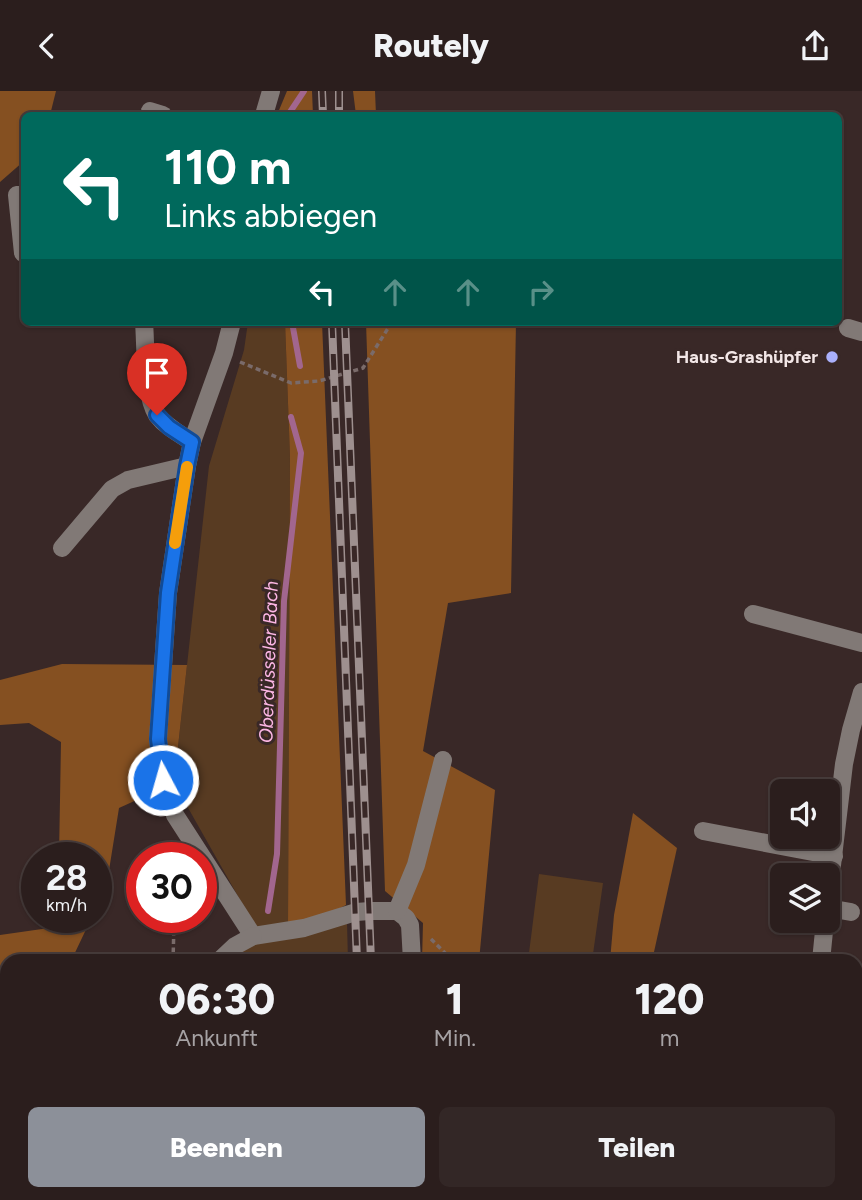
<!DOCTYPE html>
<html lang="de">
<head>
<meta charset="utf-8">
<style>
	body { margin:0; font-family:Figtree,sans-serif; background:#332726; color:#f1f3f6; height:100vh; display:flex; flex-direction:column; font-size:26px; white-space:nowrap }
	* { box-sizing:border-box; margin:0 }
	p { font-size:23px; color:#a6a2a4 }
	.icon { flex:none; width:38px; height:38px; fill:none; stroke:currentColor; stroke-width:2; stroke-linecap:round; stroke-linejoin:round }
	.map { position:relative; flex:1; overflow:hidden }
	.sheet { position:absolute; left:0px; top:863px; width:863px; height:247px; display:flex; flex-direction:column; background:#2b1e1d; border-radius:21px 21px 0 0; box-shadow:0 2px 5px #0004,0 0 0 2px #473c3b }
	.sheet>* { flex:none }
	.guide { position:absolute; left:21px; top:21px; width:821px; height:214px; border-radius:10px; box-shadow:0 2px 5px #0004,0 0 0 2px #473c3b; background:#00695c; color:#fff; overflow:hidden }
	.buttons { position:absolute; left:770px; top:688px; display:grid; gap:14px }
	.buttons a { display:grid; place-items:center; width:70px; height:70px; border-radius:10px; background:#2b1e1d; box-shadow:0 2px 5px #0004,0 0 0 2px #473c3b; font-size:35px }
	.speed { position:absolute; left:21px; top:751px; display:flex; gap:14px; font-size:35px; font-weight:700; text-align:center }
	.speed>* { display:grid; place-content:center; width:91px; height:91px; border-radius:50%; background:#2b1e1d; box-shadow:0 2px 5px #0004,0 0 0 2px #473c3b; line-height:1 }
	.speed small { font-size:18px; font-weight:400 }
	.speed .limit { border:10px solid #d22; background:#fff; color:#111 }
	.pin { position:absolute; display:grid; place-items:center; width:60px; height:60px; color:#fff; margin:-72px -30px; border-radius:50% 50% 50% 0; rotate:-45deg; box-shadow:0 0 7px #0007 }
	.pin .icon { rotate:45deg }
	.me { position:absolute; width:77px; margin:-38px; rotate:354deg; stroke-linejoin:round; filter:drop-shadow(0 0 5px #0008) }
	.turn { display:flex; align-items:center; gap:24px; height:147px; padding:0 28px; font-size:32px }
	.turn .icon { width:91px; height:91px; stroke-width:2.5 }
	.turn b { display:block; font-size:49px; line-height:60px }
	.lanes { display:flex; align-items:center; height:66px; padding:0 28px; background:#0003; justify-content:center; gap:35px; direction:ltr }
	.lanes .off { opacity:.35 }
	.eta { display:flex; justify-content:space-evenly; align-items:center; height:119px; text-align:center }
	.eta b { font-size:42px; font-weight:800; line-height:49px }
	.action { display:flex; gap:14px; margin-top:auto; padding:14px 28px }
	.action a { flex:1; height:80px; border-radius:10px; background:#8c9099; color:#fff; font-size:28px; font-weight:800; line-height:80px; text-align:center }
	.action a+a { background:#332726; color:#f1f3f6 }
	header { display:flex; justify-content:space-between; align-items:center; height:91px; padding:0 28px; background:#2b1e1d; font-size:32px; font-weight:800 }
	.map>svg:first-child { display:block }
</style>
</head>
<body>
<header><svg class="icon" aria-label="back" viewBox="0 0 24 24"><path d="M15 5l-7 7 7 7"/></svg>Routely<svg class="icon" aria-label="share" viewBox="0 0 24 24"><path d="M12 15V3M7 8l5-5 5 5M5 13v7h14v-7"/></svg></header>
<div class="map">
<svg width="862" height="1109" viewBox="0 0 862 1109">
	<rect width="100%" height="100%" fill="#392827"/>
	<g fill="#583b22">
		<polygon points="248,231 285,231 290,366 288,835 256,837 174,692 209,375 244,259"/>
		<polygon points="539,783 603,792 592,870 528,870"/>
		<polygon points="347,832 348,870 229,870 253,853"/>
		<polygon points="856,1023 862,1023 862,1109 812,1109 813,1103 856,1102"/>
	</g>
	<g fill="#855021">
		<polygon points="0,0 56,0 50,24 24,24 24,70 0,91"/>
		<polygon points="287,0 312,0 313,24 277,24"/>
		<polygon points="353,0 375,0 376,24 356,24"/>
		<polygon points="285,231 322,231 346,814 334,820 288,835 290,366"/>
		<polygon points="366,231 516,231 511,502 448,512 423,660 495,699 479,870 422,870 423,832 385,800"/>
		<polygon points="62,573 187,574 174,692 119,717 106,798 96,818 96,766 59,766 61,651 29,632 0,634 0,589"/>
		<polygon points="633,722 677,757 652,870 610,870 614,824"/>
		<polygon points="57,826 92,826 71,870 7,870 7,893 0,893 0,844 56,836"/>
	</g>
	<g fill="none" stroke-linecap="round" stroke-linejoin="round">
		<g stroke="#a2668e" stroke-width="6">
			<polyline points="288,24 304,0"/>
			<polyline points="292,231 300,275"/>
			<polyline points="268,820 277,763 284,510 301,362 291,326"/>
		</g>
		<g stroke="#7a6b6a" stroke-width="3.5" stroke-dasharray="5 3.5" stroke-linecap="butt">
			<polyline points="240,271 291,292 319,290 363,277 392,231"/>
			<polyline points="431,848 453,870"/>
			<polyline points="173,870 174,833"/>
		</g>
		<g stroke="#817976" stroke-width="18">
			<polyline points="150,20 163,24"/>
			<polyline points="264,24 271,0"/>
			<polyline points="23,162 17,104 24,104"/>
			<path d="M144,231C146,256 144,304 157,324C166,336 180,343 192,351"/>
			<polyline points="232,231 224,262 192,351 187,375 168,502 158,648 163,689 175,724 253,845 304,837 356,821 370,820 397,820 406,827 410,834 412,870"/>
			<polyline points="848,237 862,241"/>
			<polyline points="62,457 112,398 128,389 187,375"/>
			<polyline points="753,523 862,552"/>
			<polyline points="703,740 834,765"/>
			<polyline points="828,808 844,673 851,639 862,601"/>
			<polyline points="828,817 851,821"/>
			<polyline points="397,820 416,774 443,669"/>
			<polyline points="219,870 235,855 253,845"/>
			<polyline points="821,870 825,830"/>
			<polyline points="413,1102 413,1109"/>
			<polyline points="675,1102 731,1109"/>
			<polyline points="57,1109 58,1102"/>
			<polyline points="794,1109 795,1102"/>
		</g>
		<defs>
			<g id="rail">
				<polyline points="322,0 323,24"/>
				<polyline points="339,0 339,24"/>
				<polyline points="332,231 357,870"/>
				<polyline points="345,231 371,870"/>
				<polyline points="363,1102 363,1109"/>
				<polyline points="376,1102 376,1109"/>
			</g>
		</defs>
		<use href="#rail" stroke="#9e908f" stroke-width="8"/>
		<use href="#rail" stroke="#392827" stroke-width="5" stroke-dasharray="16" stroke-linecap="butt"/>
	</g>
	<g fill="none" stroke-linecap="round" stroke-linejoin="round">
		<defs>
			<polyline id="route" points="157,324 169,336 192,351 187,375 168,502 158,648 163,689"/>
		</defs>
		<use href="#route" stroke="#114b97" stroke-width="18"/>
		<use href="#route" stroke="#1a73e8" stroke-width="12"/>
		<polyline stroke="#f59e0b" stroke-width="12" points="175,452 187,376"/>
	</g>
	<circle fill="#aab0fb" stroke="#392827" stroke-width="2.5" cx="832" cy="266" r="7"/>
	<g text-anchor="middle" stroke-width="6" stroke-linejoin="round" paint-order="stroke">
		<g font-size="18" font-weight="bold" fill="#f3e7e7" stroke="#392827" text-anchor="end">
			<text x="818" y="272">Haus-Grashüpfer</text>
		</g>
		<g font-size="19" font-style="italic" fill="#fcb6e4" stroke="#392827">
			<text transform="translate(268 571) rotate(-88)" y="7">Oberdüsseler Bach</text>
		</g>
	</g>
</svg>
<div class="buttons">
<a><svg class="icon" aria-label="sound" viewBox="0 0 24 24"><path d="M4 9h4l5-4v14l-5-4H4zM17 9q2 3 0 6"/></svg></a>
<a><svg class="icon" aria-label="layers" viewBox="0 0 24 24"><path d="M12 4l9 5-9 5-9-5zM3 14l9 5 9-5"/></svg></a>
</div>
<div class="speed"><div>28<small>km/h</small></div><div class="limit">30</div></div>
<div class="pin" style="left:157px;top:324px;background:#d93025"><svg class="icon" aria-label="arrive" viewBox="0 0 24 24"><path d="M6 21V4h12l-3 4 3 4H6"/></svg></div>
<svg class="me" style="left:163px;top:689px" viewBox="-20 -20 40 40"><circle r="17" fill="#1a73e8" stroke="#fff" stroke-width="3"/><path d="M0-11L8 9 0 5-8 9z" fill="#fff"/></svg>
<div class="guide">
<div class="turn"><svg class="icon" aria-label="left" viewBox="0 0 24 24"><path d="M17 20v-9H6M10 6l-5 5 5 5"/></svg><div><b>110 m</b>Links abbiegen</div></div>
<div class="lanes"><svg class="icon" aria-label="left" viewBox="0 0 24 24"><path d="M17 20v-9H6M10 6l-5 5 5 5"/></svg><svg class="icon off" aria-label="ahead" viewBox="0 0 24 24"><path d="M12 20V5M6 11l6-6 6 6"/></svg><svg class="icon off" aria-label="ahead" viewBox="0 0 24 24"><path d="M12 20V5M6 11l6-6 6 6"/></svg><svg class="icon off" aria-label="right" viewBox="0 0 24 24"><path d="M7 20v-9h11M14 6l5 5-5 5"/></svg></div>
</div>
<section class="sheet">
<div class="eta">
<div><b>06:30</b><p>Ankunft</p></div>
<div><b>1</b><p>Min.</p></div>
<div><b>120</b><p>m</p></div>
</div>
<div class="action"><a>Beenden</a><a>Teilen</a></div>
</section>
</div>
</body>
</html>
